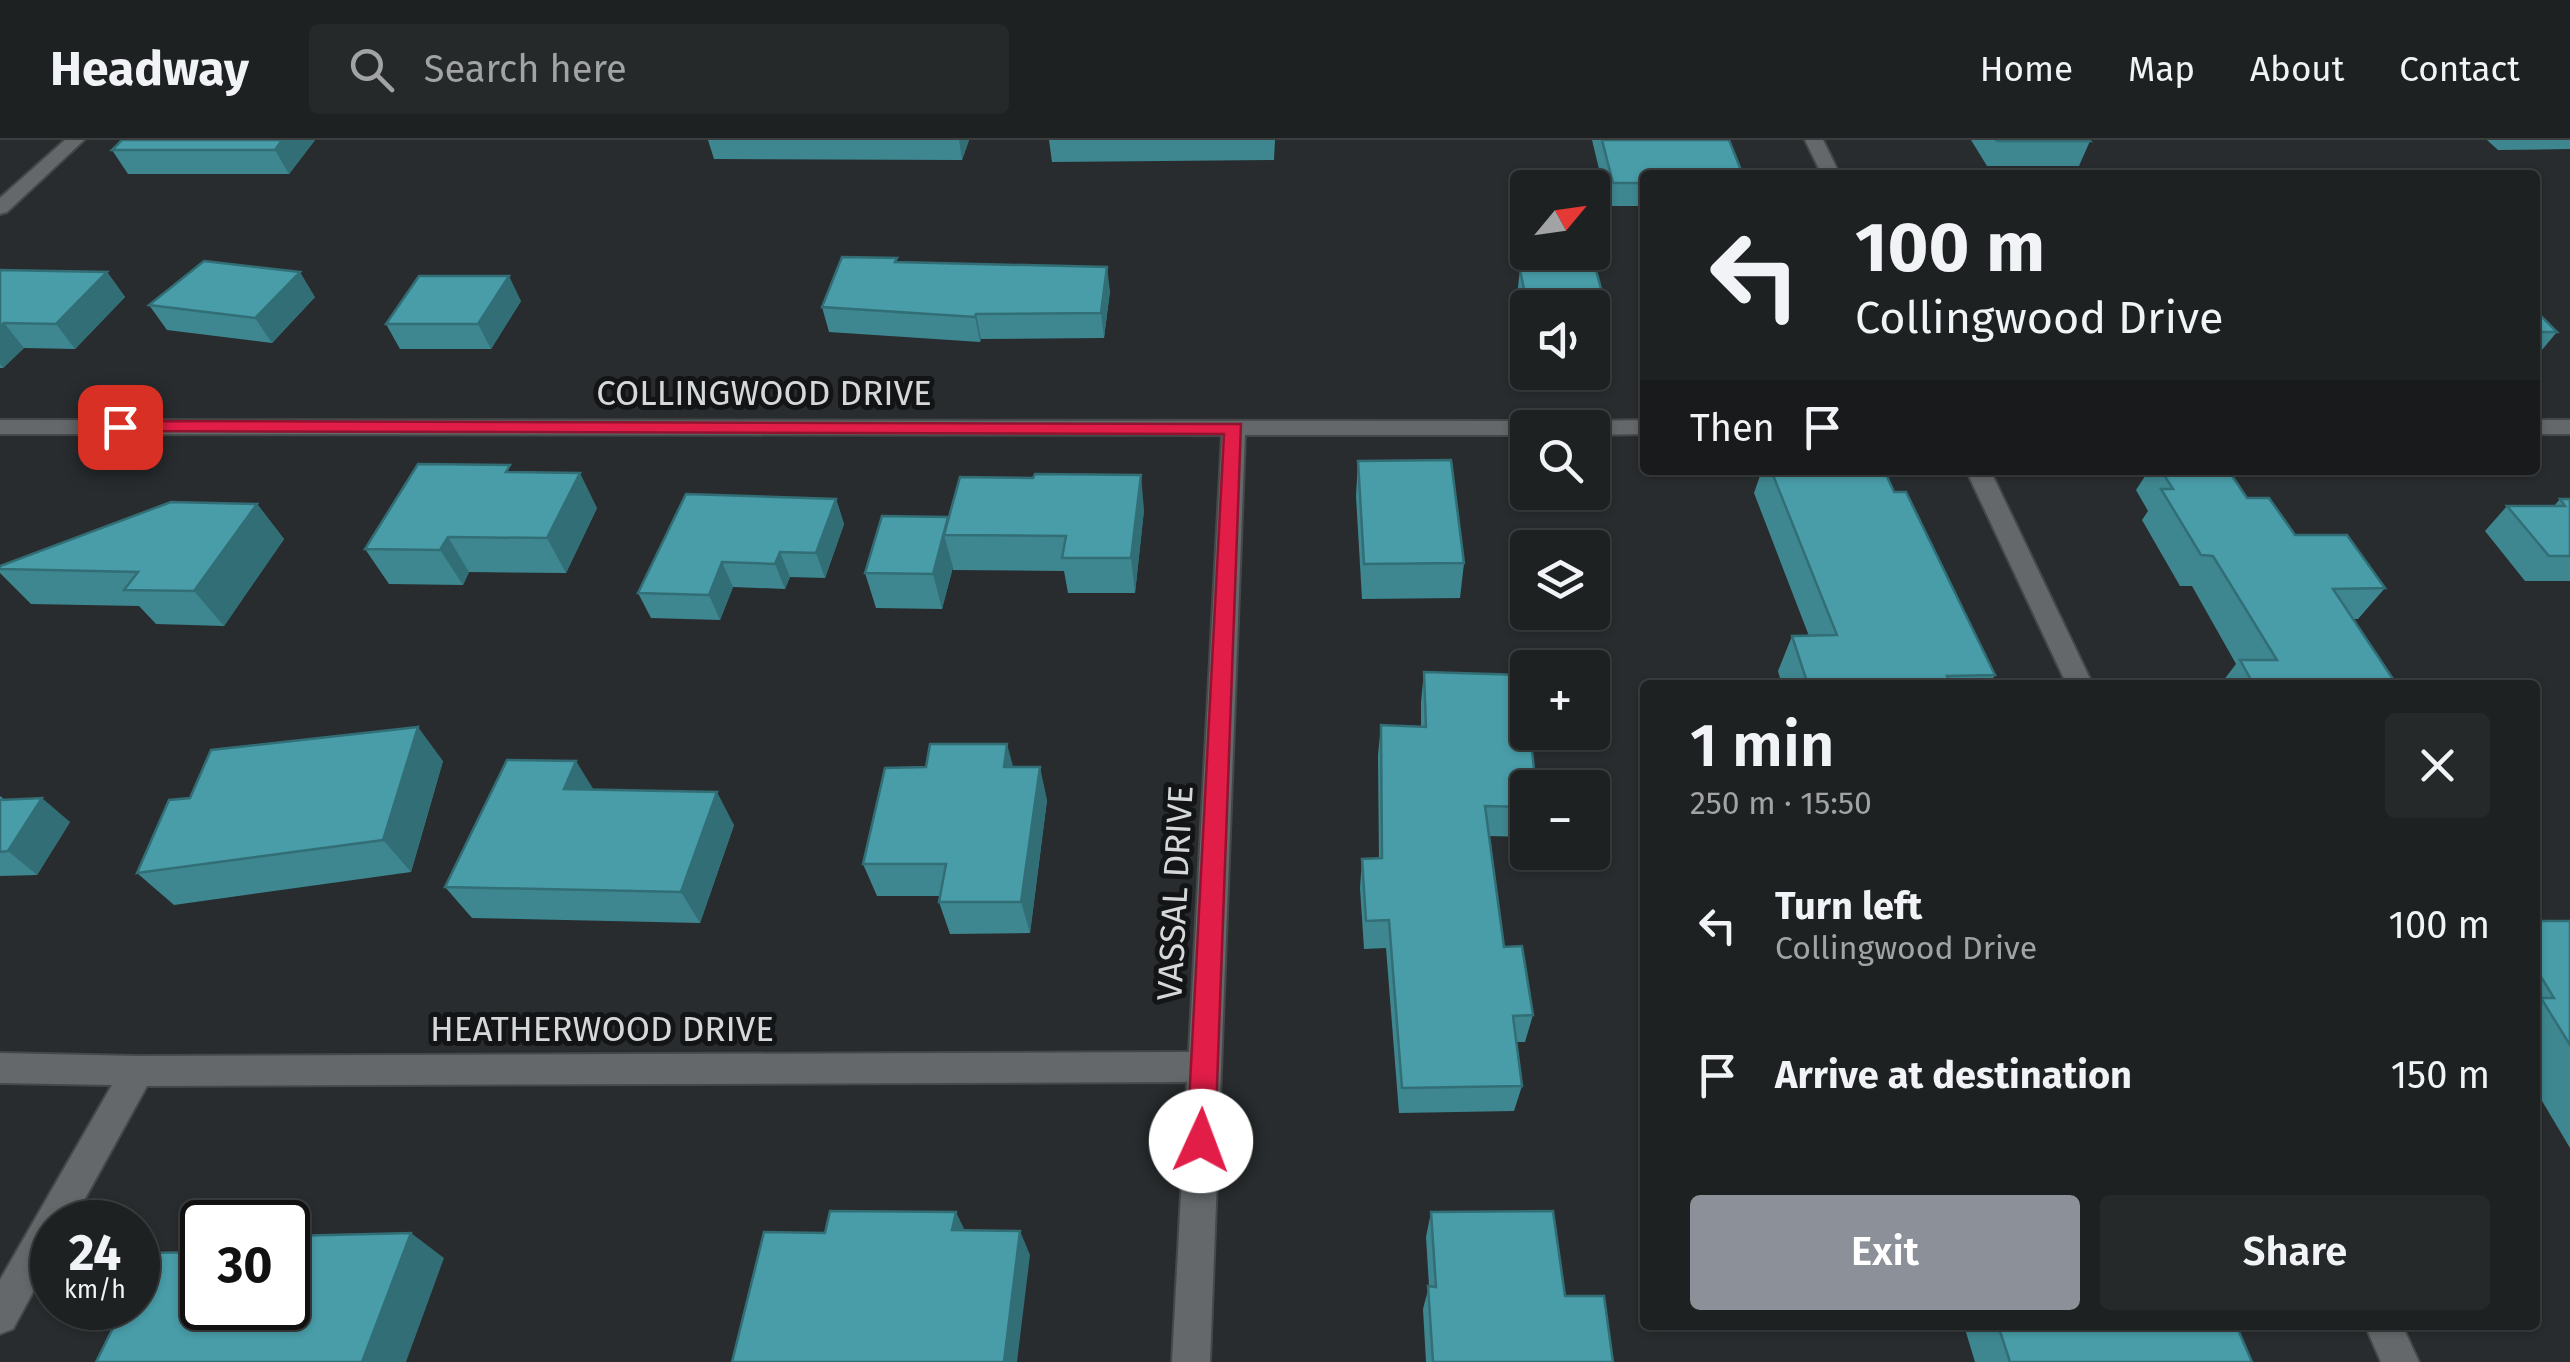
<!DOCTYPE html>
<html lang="en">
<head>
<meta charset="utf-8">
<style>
	body { margin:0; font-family:"Fira Sans",sans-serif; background:#26292a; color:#f1f3f6; height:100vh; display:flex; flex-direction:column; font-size:38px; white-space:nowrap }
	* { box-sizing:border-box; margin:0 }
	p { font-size:32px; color:#a1a3a5 }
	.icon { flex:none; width:55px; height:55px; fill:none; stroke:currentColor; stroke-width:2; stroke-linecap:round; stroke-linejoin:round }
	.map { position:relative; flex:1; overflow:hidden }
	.drawer { position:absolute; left:1640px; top:540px; width:900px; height:650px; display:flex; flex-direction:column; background:#1e2122; border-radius:10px; box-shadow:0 2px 8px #0004,0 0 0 2px #3c3e40 }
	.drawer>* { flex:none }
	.top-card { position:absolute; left:1640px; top:30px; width:900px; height:305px; border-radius:10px; box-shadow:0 2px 8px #0004,0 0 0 2px #3c3e40; background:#1e2122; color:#f1f3f6; overflow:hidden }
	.needle { width:65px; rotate:61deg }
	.fabs { position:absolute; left:1510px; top:30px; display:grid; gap:20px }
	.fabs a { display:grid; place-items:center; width:100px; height:100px; border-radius:10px; background:#1e2122; box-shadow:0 2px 8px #0004,0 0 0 2px #3c3e40; font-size:50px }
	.speed { position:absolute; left:30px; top:1060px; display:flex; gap:20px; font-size:50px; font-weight:700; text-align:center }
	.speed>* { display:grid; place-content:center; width:130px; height:130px; border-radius:50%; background:#1e2122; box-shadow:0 2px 8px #0004,0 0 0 2px #3c3e40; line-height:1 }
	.speed small { font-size:25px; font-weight:400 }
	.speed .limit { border:5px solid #111; border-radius:15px; background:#fff; color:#111 }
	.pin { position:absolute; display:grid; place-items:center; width:85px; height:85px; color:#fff; margin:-42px; border-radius:20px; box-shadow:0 5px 15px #0006 }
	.me { position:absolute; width:110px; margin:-55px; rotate:2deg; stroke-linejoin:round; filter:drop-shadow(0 0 8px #0008) }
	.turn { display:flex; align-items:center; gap:35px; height:210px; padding:0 50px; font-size:45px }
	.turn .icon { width:130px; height:130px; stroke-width:2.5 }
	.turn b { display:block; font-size:70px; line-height:85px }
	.then { display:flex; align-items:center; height:95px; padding:0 50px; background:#0003; gap:20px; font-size:38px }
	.round { display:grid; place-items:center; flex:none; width:105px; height:105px; border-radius:10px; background:#26292a }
	.overview { display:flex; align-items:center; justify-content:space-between; height:170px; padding:0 50px }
	h1 { font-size:60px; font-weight:600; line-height:75px }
	.primary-button { display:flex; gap:20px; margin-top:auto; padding:20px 50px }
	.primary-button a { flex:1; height:115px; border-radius:10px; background:#8c9099; color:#fff; font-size:40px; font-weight:600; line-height:115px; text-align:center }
	.primary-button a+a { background:#26292a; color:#f1f3f6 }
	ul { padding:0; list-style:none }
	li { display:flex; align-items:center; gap:30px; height:150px; padding:0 50px }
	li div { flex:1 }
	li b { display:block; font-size:38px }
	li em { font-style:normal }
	header { display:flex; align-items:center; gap:60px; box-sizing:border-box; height:140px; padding:0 50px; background:#1e2122; border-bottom:2px solid #3c3e40 }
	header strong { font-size:48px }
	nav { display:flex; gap:55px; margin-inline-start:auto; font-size:35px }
	.search { width:700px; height:90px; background:#26292a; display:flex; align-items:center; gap:25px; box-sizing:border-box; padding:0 35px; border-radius:10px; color:#a1a3a5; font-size:38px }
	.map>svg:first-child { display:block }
</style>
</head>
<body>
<header>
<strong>Headway</strong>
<div class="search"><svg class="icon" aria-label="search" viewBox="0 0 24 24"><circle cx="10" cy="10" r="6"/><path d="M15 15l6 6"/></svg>Search here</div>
<nav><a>Home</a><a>Map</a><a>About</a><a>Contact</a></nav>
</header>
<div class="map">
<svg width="2570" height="1222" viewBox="0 0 2570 1222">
	<rect width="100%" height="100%" fill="#282c2e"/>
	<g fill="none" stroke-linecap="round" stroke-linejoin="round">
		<defs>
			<g id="minor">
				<polygon points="65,0 84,0 7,72 0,74 0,58"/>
				<polygon points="1805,0 1823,0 1840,35 1822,35"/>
				<polygon points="0,280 1528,281 1539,288 1528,288 1528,295 1245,295 1210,1222 1172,1222 1187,942 147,946 72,1082 52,1082 52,1117 13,1189 0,1194 0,1140 112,945 0,943 0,913 138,916 1189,912 1222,295 0,294"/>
				<polygon points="1645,280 1645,294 1592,295 1592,288 1580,288 1591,281"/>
				<rect x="2535" y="280" width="35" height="14"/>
				<polygon points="1966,330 1990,330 2093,545 2067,545"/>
				<polygon points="2365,1185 2402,1185 2419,1222 2381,1222"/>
			</g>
		</defs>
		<use href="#minor" stroke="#444849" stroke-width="4"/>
		<use href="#minor" fill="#64686a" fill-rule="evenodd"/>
	</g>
	<g fill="#3e8790">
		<polygon points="315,0 289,34 128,34 112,10"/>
		<polygon points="708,0 969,0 962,20 714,19"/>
		<polygon points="1049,0 1275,0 1274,20 1052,22"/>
		<polygon points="1592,0 1729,0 1645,35 1645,66 1608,66"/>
		<polygon points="1971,0 2089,0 2090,1 2079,26 1987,26"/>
		<polygon points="2487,0 2570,0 2570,9 2498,10"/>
		<polygon points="898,122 1110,151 1104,198 981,199 980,202 829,192 822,167"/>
		<polygon points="0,130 107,132 125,157 75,209 24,208 3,228 0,228"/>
		<polygon points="1520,130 1608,175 1603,200 1592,200 1592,168 1528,168 1526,200 1517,155"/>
		<polygon points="315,157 272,203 167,190 149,165"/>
		<polygon points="521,161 491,209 400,209 386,184"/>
		<polygon points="2535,170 2557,192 2536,217 2535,217"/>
		<polygon points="1358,321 1464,423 1460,458 1362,459 1356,356"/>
		<polygon points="1762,330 1884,330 1894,352 1995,535 1989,545 1782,545 1778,531 1792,496 1809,496 1754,353"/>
		<polygon points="2149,330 2228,330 2247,358 2295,395 2385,448 2358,479 2353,479 2397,545 2220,545 2236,524 2192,446 2180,446 2142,380 2148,371 2136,350"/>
		<polygon points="514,332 597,368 566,433 469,432 463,445 389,444 365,409"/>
		<polygon points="836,359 844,384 825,438 790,437 785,449 733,447 720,480 651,478 638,453"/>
		<polygon points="2560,359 2570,359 2570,441 2525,441 2485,391 2507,366 2554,366"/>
		<polygon points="257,364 284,399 224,486 156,484 139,466 31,464 0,433 0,426"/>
		<polygon points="1144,370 1135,453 1068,453 1064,431 953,430 953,427 942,469 876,468 865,433 948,377 949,380"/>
		<polygon points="1424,532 1528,648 1528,697 1489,696 1504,807 1533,875 1525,902 1516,902 1522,946 1514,971 1399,973 1386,808 1364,809 1360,748 1362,719 1379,719 1378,615 1381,585 1421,586 1421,562"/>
		<polygon points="443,621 411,732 174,765 137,733 190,658"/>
		<polygon points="1013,627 1047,660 1030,793 950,794 939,762 940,756 877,756 863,724"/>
		<polygon points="594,650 734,685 700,783 472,778 445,747"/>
		<polygon points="0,656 5,660 70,682 37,735 0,736"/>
		<polygon points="2535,781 2570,781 2570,1008 2535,949"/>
		<polygon points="1431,1072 1565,1156 1613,1222 1426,1222 1423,1169 1429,1146 1426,1097"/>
		<polygon points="1970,1185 2236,1185 2252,1222 1975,1222 1965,1189"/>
	</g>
	<g fill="#326e76">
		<polygon points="282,0 315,0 289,34 275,10"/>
		<polygon points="959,0 969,0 962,20"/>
		<polygon points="1107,127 1110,151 1104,198 1101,173"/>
		<polygon points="107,132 125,157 75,209 56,184"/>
		<polygon points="300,132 315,157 272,203 255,178"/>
		<polygon points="509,136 521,161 491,209 478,184"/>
		<polygon points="976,174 981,199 980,202 975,177"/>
		<polygon points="4,183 24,208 3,228 0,224 0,186"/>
		<polygon points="580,333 597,368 566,433 547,398"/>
		<polygon points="1141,335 1144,370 1135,453 1131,418"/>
		<polygon points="836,359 844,384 825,438 816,413"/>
		<polygon points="257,364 284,399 224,486 194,451"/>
		<polygon points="948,377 952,395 944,395 953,427 942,469 933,434"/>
		<polygon points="448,397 469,432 463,445 440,410"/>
		<polygon points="780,412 790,437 785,449 775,424"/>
		<polygon points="722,422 733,447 720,480 709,455"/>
		<polygon points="418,587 443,621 411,732 383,700"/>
		<polygon points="1007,604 1016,637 1004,627"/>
		<polygon points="576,621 597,655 564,649"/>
		<polygon points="1040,627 1047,660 1030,793 1021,762"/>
		<polygon points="717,652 734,685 700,783 681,752"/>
		<polygon points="42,658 70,682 37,735 8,711"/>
		<polygon points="956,1072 968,1097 952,1090"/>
		<polygon points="1020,1091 1030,1115 1017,1222 1004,1222"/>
		<polygon points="411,1093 444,1118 406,1222 362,1222"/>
	</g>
	<g fill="#489da8" stroke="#326e76" stroke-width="2.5">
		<polygon points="122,0 282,0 275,10 112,10"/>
		<polygon points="1602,0 1729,0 1743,35 1645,35 1645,43 1613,43"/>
		<polygon points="1996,0 2089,0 2090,1 1997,1"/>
		<polygon points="842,117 897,118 895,122 1107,127 1101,173 976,174 975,177 822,167"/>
		<polygon points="204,121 300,132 255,178 149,165"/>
		<polygon points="0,130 107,132 56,184 4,183 0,186"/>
		<polygon points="1520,130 1596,130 1608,175 1592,175 1592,168 1528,168"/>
		<polygon points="419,136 509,136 478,184 386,184"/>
		<polygon points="2535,170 2557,192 2535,192"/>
		<polygon points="1451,320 1464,423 1364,424 1358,321"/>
		<polygon points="418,324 510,325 506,332 580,333 547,398 448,397 440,410 365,409"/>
		<polygon points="1771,330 1884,330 1894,352 1906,352 1995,535 1947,536 1951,545 1808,545 1792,496 1837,495"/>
		<polygon points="2161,330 2228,330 2247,358 2269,358 2295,395 2347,395 2385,448 2333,449 2397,545 2254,545 2240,520 2277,520 2213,416 2201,415 2161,349 2173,349"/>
		<polygon points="1035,334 1141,335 1131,418 1062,418 1066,396 944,395 960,337 1033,338"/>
		<polygon points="686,354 836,359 816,413 780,412 775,424 722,422 709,455 638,453"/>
		<polygon points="2560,359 2570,359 2570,416 2549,416 2507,366 2565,366"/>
		<polygon points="171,362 257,364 194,451 124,450 138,432 0,429 0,426"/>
		<polygon points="882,376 948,377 933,434 865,433"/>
		<polygon points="1424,532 1525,535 1528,560 1528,592 1530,592 1536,648 1528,648 1528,667 1485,666 1504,807 1522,806 1533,875 1513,876 1522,946 1402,948 1389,780 1366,781 1362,719 1382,718 1381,585 1426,587"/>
		<polygon points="418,587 383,700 137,733 169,660 190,658 211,610"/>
		<polygon points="930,604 1007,604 1004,627 1040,627 1021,762 939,762 946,724 863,724 885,628 926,627"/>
		<polygon points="507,620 576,621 564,649 717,652 681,752 445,747"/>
		<polygon points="42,658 8,711 0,712 0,660"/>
		<polygon points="2535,781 2570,781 2570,905 2541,858 2554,858 2535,827"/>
		<polygon points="830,1071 956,1072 952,1090 1020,1091 1004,1222 732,1222 764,1092 825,1093"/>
		<polygon points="1553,1071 1565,1156 1604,1156 1613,1222 1433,1222 1428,1146 1436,1147 1431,1072"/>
		<polygon points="411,1093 362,1222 96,1222 123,1168 138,1168 138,1137 149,1113 202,1112 202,1168 288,1168 288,1096"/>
		<polygon points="1998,1185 2236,1185 2252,1222 2010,1222"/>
	</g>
	<polygon fill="#e11d48" stroke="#92132f" stroke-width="2.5" points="120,281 1241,284 1215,1001 1211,1010 1201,1014 1191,1010 1187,1001 1224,294 113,291 113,283"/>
	<g text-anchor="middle" stroke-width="10" stroke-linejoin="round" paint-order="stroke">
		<g font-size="35" fill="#d5d8d9" stroke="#131415">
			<text x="764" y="265">COLLINGWOOD DRIVE</text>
			<text transform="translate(1175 753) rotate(-87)" y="12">VASSAL DRIVE</text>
			<text x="602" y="901">HEATHERWOOD DRIVE</text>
		</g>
	</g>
</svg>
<div class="fabs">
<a><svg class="needle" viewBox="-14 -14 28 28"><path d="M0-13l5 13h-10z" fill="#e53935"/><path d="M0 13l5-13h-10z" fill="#a1a3a5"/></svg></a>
<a><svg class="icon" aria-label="sound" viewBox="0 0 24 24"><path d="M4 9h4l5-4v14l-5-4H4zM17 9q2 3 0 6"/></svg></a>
<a><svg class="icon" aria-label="search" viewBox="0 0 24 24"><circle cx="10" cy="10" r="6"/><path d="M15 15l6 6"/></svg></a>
<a><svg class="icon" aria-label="layers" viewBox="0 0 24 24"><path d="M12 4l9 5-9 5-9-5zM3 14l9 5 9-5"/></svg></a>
<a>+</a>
<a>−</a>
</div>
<div class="speed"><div>24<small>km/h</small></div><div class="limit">30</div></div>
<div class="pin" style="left:120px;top:287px;background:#d93025"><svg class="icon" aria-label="arrive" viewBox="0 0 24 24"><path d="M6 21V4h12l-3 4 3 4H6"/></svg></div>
<svg class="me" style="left:1201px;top:1001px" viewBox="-20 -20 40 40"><circle r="19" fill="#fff"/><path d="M0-13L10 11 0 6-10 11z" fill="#e11d48"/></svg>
<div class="top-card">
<div class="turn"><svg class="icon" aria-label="left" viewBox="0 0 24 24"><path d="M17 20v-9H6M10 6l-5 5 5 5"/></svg><div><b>100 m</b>Collingwood Drive</div></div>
<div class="then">Then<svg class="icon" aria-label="arrive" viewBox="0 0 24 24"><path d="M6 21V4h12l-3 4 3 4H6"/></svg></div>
</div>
<section class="drawer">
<div class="overview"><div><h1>1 min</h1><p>250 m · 15:50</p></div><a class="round"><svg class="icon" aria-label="close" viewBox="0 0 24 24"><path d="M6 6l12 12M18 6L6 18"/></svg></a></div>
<ul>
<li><svg class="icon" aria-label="left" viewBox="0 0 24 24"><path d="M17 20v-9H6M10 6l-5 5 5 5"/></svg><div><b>Turn left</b><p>Collingwood Drive</p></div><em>100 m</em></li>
<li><svg class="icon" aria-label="arrive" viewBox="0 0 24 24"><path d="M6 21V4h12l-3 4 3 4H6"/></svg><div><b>Arrive at destination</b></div><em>150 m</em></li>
</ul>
<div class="primary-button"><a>Exit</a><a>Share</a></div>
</section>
</div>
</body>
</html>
